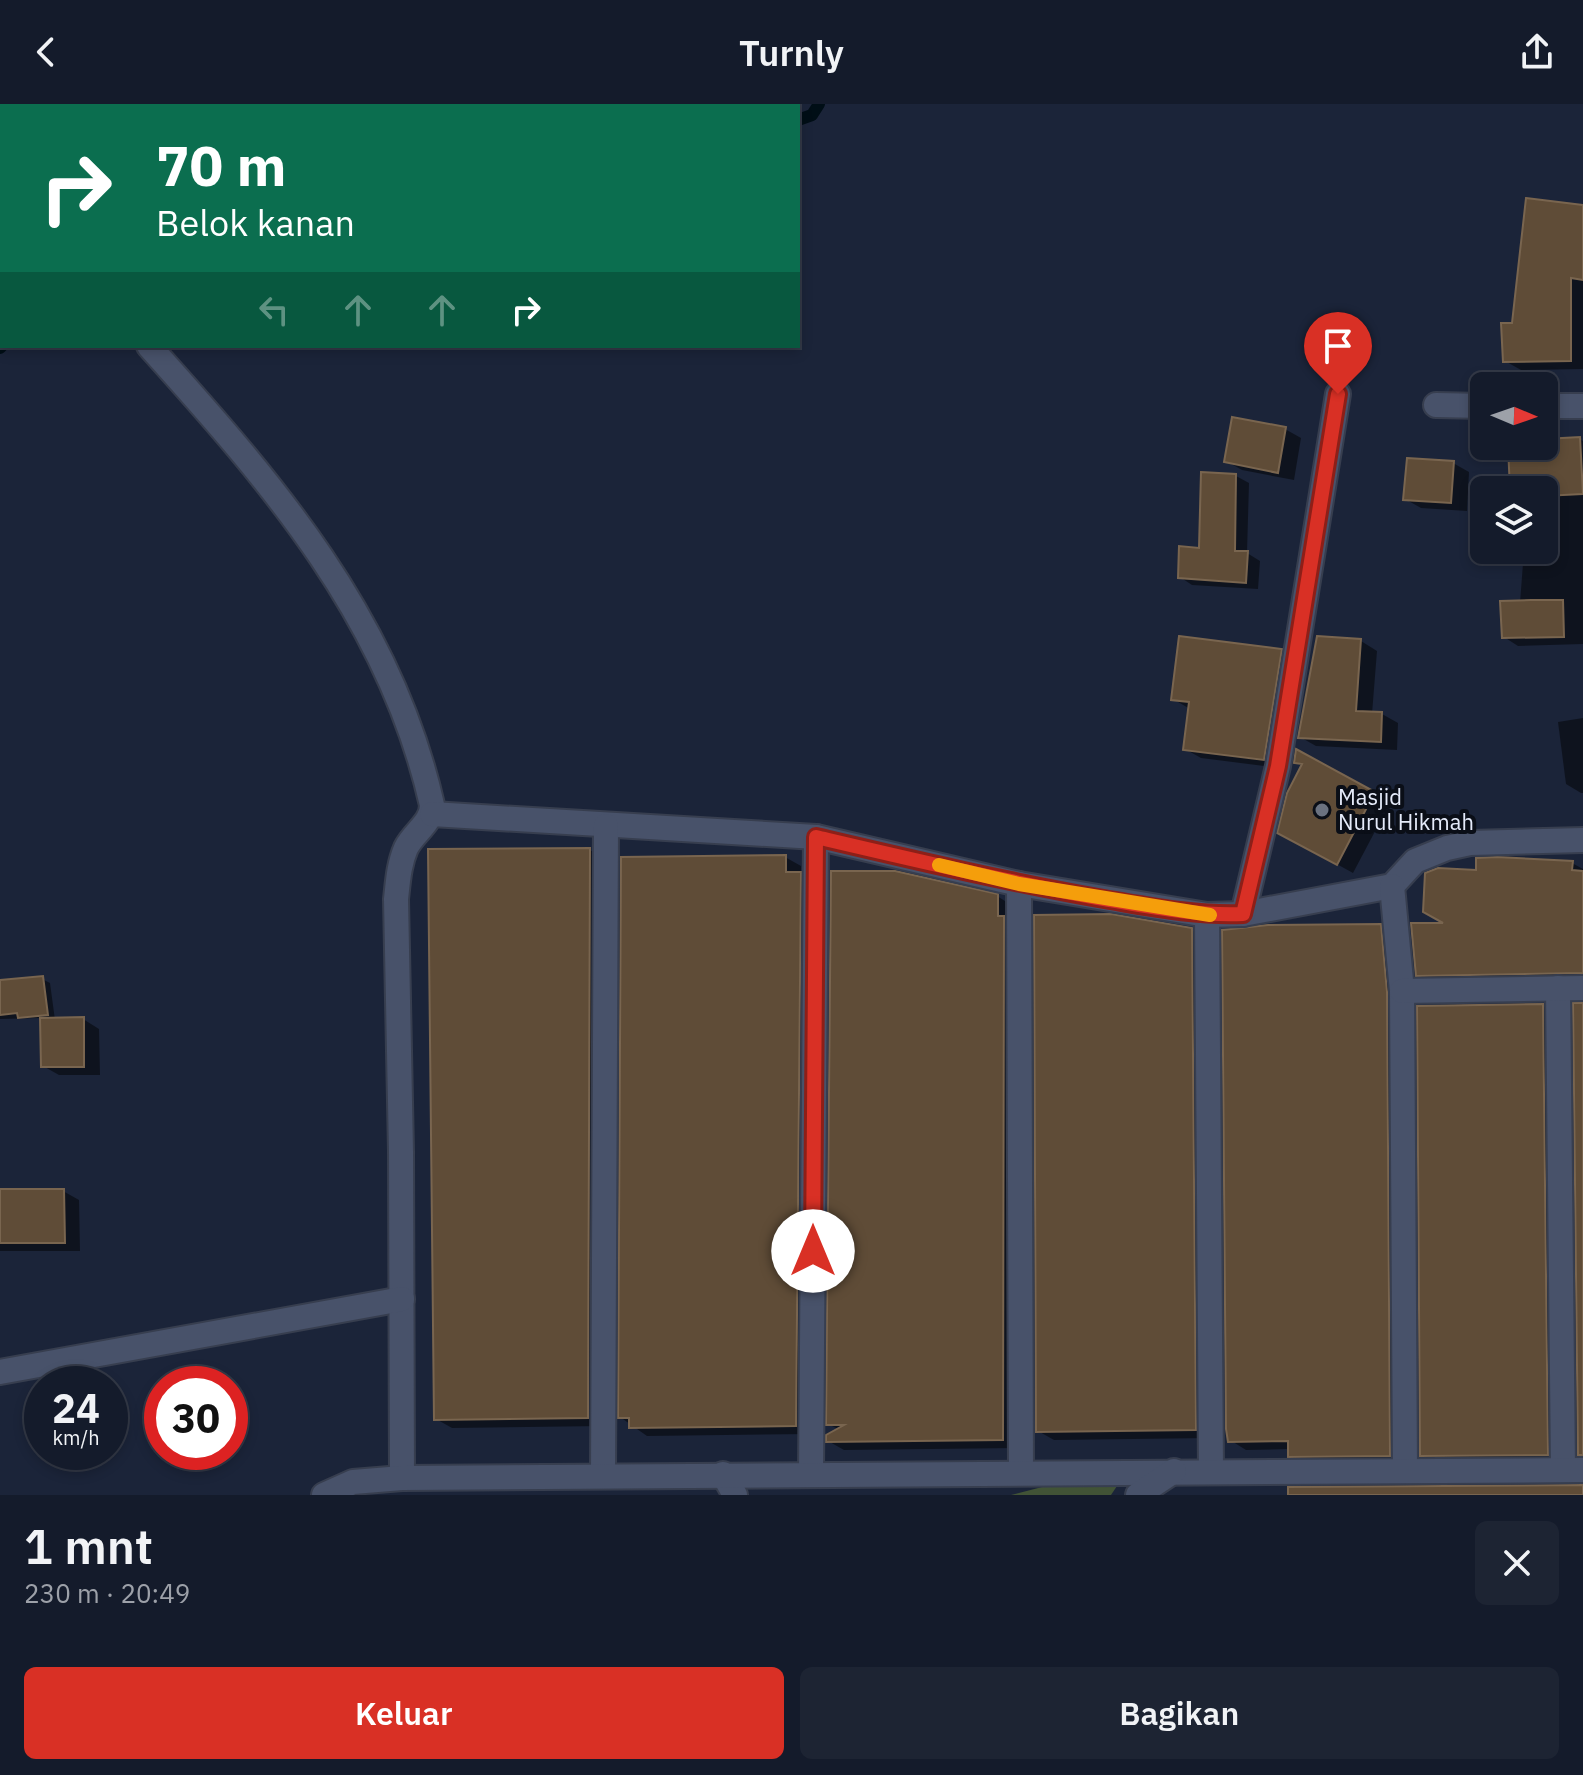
<!DOCTYPE html>
<html lang="id">
<head>
<meta charset="utf-8">
<style>
	body { margin:0; font-family:"IBM Plex Sans",sans-serif; background:#1d2433; color:#f1f3f6; height:100vh; display:flex; flex-direction:column; font-size:30px; white-space:nowrap }
	* { box-sizing:border-box; margin:0 }
	p { font-size:26px; color:#9da1a9 }
	.icon { flex:none; width:44px; height:44px; fill:none; stroke:currentColor; stroke-width:2; stroke-linecap:round; stroke-linejoin:round }
	.map { position:relative; height:1391px; overflow:hidden }
	.details { display:flex; flex-direction:column; background:#141b2b; flex:1 }
	.details>* { flex:none }
	.hud { position:absolute; left:0px; top:0px; width:800px; height:244px; box-shadow:0 4px 12px #0003,0 0 0 2px #333947; background:#0b6e4f; color:#fff; overflow:hidden }
	.needle { width:52px; rotate:92deg }
	.controls { position:absolute; left:1470px; top:268px; display:grid; gap:16px }
	.controls a { display:grid; place-items:center; width:88px; height:88px; border-radius:12px; background:#141b2b; box-shadow:0 4px 12px #0003,0 0 0 2px #333947; font-size:40px }
	.speed { position:absolute; left:24px; top:1262px; display:flex; gap:16px; font-size:40px; font-weight:700; text-align:center }
	.speed>* { display:grid; place-content:center; width:104px; height:104px; border-radius:50%; background:#141b2b; box-shadow:0 4px 12px #0003,0 0 0 2px #333947; line-height:1 }
	.speed small { font-size:20px; font-weight:400 }
	.speed .limit { border:12px solid #d22; background:#fff; color:#111 }
	.pin { position:absolute; display:grid; place-items:center; width:68px; height:68px; color:#fff; margin:-82px -34px; border-radius:50% 50% 50% 0; rotate:-45deg; box-shadow:0 0 8px #0007 }
	.pin .icon { rotate:45deg }
	.me { position:absolute; width:88px; margin:-44px; rotate:0deg; stroke-linejoin:round; filter:drop-shadow(0 0 6px #0008) }
	.turn { display:flex; align-items:center; gap:28px; height:168px; padding:0 24px; font-size:36px }
	.turn .icon { width:104px; height:104px; stroke-width:2.5 }
	.turn b { display:block; font-size:56px; line-height:68px }
	.lanes { display:flex; align-items:center; height:76px; padding:0 24px; background:#0003; justify-content:center; gap:40px; direction:ltr }
	.lanes .off { opacity:.35 }
	.round { display:grid; place-items:center; flex:none; width:84px; height:84px; border-radius:12px; background:#1d2433 }
	.headline { display:flex; align-items:center; justify-content:space-between; height:136px; padding:0 24px }
	h1 { font-size:48px; font-weight:600; line-height:60px }
	.button { display:flex; gap:16px; margin-top:auto; padding:16px 24px }
	.button a { flex:1; height:92px; border-radius:12px; background:#d93025; color:#fff; font-size:32px; font-weight:600; line-height:92px; text-align:center }
	.button a+a { background:#1d2433; color:#f1f3f6 }
	header { display:flex; justify-content:space-between; align-items:center; height:104px; padding:0 24px; background:#141b2b; font-size:36px; font-weight:600 }
	.map>svg:first-child { display:block }
</style>
</head>
<body>
<header><svg class="icon" aria-label="back" viewBox="0 0 24 24"><path d="M15 5l-7 7 7 7"/></svg>Turnly<svg class="icon" aria-label="share" viewBox="0 0 24 24"><path d="M12 15V3M7 8l5-5 5 5M5 13v7h14v-7"/></svg></header>
<div class="map">
<svg width="1583" height="1391" viewBox="0 0 1583 1391">
	<rect width="100%" height="100%" fill="#1b2439"/>
	<polygon fill="#415336" points="1107,1376 1119,1379 1111,1391 1011,1391 1046,1382"/>
	<g fill="#0007">
		<polygon points="1583,103 1583,265 1521,266 1505,257"/>
		<polygon points="1285,325 1301,334 1294,376 1242,366 1226,357"/>
		<polygon points="1579,335 1583,337 1583,540 1518,542 1504,533 1520,499 1524,446 1544,446 1544,386 1512,386 1510,342 1544,342 1544,337"/>
		<polygon points="1453,359 1469,368 1467,407 1421,404 1405,395"/>
		<polygon points="1236,372 1249,379 1247,449 1260,457 1258,485 1192,481 1180,473 1201,446"/>
		<polygon points="1361,537 1377,547 1372,610 1382,610 1398,619 1397,646 1316,642 1300,633 1313,551"/>
		<polygon points="1281,547 1297,556 1280,664 1201,654 1185,645 1190,605 1173,595"/>
		<polygon points="1583,614 1583,689 1581,689 1566,680 1558,618"/>
		<polygon points="1297,648 1390,699 1353,769 1293,736 1303,663 1296,658"/>
		<polygon points="590,746 606,755 604,1322 452,1324 436,1315"/>
		<polygon points="785,753 801,762 801,770 816,779 812,1330 647,1332 620,1313"/>
		<polygon points="1572,759 1583,765 1583,877 1433,879 1418,871 1478,768"/>
		<polygon points="997,792 1013,802 1019,1344 844,1346 828,1337 838,1325 828,1320"/>
		<polygon points="1380,822 1396,831 1405,1360 1306,1361 1290,1352 1290,1345 1246,1346 1230,1336"/>
		<polygon points="1191,826 1208,835 1211,1334 1054,1336 1038,1327"/>
		<polygon points="42,875 50,879 55,916 83,915 99,925 100,971 59,971 43,962 42,914 0,915 0,878"/>
		<polygon points="1543,902 1559,911 1563,1359 1438,1360 1422,1351"/>
		<polygon points="0,1087 63,1087 79,1096 80,1147 0,1147"/>
	</g>
	<g fill="none" stroke-linecap="round" stroke-linejoin="round">
		<g stroke="#000e16" stroke-width="12">
			<polyline points="798,16 812,11 819,0"/>
			<polyline points="0,244 2,242"/>
		</g>
	</g>
	<g fill="#5f4c37" stroke="#79654f" stroke-width="2">
		<polygon points="1526,94 1583,101 1583,176 1571,174 1571,257 1503,258 1501,219 1512,219"/>
		<polygon points="1232,313 1286,323 1278,369 1224,358"/>
		<polygon points="1580,333 1583,390 1544,392 1544,386 1510,386 1508,342 1544,342 1544,335"/>
		<polygon points="1407,354 1454,357 1451,399 1403,396"/>
		<polygon points="1201,368 1236,370 1235,447 1248,447 1246,479 1178,474 1179,442 1199,444"/>
		<polygon points="1531,496 1563,496 1564,533 1502,534 1500,497"/>
		<polygon points="1179,532 1282,545 1264,656 1183,646 1189,598 1171,596"/>
		<polygon points="1317,532 1361,535 1356,607 1382,608 1381,638 1298,634"/>
		<polygon points="1296,645 1375,688 1337,761 1277,729 1287,689 1302,660 1294,659"/>
		<polygon points="590,744 588,1314 434,1316 428,745"/>
		<polygon points="786,751 786,768 801,768 796,1322 629,1324 629,1314 618,1314 621,753"/>
		<polygon points="1497,753 1573,757 1572,766 1583,767 1583,869 1416,872 1411,819 1443,819 1423,808 1425,769 1438,764 1476,766 1476,754"/>
		<polygon points="831,767 895,767 998,790 998,812 1004,812 1003,1336 826,1338 826,1331 844,1321 826,1321"/>
		<polygon points="1111,810 1192,824 1196,1326 1036,1328 1034,811"/>
		<polygon points="1381,820 1387,888 1390,1352 1288,1353 1288,1337 1228,1338 1226,1325 1222,826 1268,821"/>
		<polygon points="43,872 48,911 18,914 17,909 0,911 0,876"/>
		<polygon points="1573,899 1583,899 1583,1351 1578,1351"/>
		<polygon points="1543,900 1548,1351 1420,1352 1417,902"/>
		<polygon points="84,913 84,963 41,963 40,914"/>
		<polygon points="0,1085 64,1085 65,1139 0,1139"/>
		<polygon points="1583,1381 1583,1391 1288,1391 1288,1383"/>
	</g>
	<g fill="none" stroke-linecap="round" stroke-linejoin="round">
		<defs>
			<g id="street">
				<polyline points="108,0 109,2"/>
				<path d="M149,242C273,380 390,514 432,701C432,719 414,728 406,744C399,760 398,777 396,795L401,1048L402,1374"/>
				<polyline points="1436,301 1484,302"/>
				<polyline points="1544,302 1583,302"/>
				<polyline points="432,710 816,733 1019,780 1207,811 1243,810 1392,782 1415,757 1447,744 1470,739 1583,736"/>
				<polyline points="1019,780 1021,1369"/>
				<polyline points="1392,782 1402,887 1405,1366"/>
				<polyline points="1243,810 1278,662 1338,290"/>
				<polyline points="1207,811 1211,1367"/>
				<polyline points="1558,884 1563,1365"/>
				<polyline points="1402,887 1583,884"/>
				<polyline points="0,1268 402,1195"/>
				<polyline points="811,1369 816,733"/>
				<polyline points="723,1370 735,1391"/>
				<polyline points="603,1372 606,722"/>
				<polyline points="324,1391 353,1378 402,1374 1583,1366"/>
				<polyline points="1138,1391 1174,1367"/>
			</g>
		</defs>
		<use href="#street" stroke="#373e4f" stroke-width="28"/>
		<use href="#street" stroke="#48526a" stroke-width="24"/>
	</g>
	<g fill="none" stroke-linecap="round" stroke-linejoin="round">
		<defs>
			<path id="route" d="M813,1147L816,733C910,755 1003,777 1098,794C1147,802 1193,812 1243,810L1278,662L1338,290"/>
		</defs>
		<use href="#route" stroke="#8d1f18" stroke-width="20"/>
		<use href="#route" stroke="#d93025" stroke-width="14"/>
		<polyline stroke="#f59e0b" stroke-width="14" points="939,761 1019,780 1210,811"/>
	</g>
	<circle fill="#6b7280" stroke="#0a0e17" stroke-width="3" cx="1322" cy="706" r="8"/>
	<g text-anchor="middle" stroke-width="8" stroke-linejoin="round" paint-order="stroke">
		<g font-size="22" fill="#e5ebfa" stroke="#0a0e17" text-anchor="start">
			<text x="1338" y="701">Masjid<tspan x="1338" dy="25">Nurul Hikmah</tspan></text>
		</g>
	</g>
</svg>
<div class="controls">
<a><svg class="needle" viewBox="-14 -14 28 28"><path d="M0-13l5 13h-10z" fill="#e53935"/><path d="M0 13l5-13h-10z" fill="#9da1a9"/></svg></a>
<a><svg class="icon" aria-label="layers" viewBox="0 0 24 24"><path d="M12 4l9 5-9 5-9-5zM3 14l9 5 9-5"/></svg></a>
</div>
<div class="speed"><div>24<small>km/h</small></div><div class="limit">30</div></div>
<div class="pin" style="left:1338px;top:290px;background:#d93025"><svg class="icon" aria-label="arrive" viewBox="0 0 24 24"><path d="M6 21V4h12l-3 4 3 4H6"/></svg></div>
<svg class="me" style="left:813px;top:1147px" viewBox="-20 -20 40 40"><circle r="19" fill="#fff"/><path d="M0-13L10 11 0 6-10 11z" fill="#d93025"/></svg>
<div class="hud">
<div class="turn"><svg class="icon" aria-label="right" viewBox="0 0 24 24"><path d="M7 20v-9h11M14 6l5 5-5 5"/></svg><div><b>70 m</b>Belok kanan</div></div>
<div class="lanes"><svg class="icon off" aria-label="left" viewBox="0 0 24 24"><path d="M17 20v-9H6M10 6l-5 5 5 5"/></svg><svg class="icon off" aria-label="ahead" viewBox="0 0 24 24"><path d="M12 20V5M6 11l6-6 6 6"/></svg><svg class="icon off" aria-label="ahead" viewBox="0 0 24 24"><path d="M12 20V5M6 11l6-6 6 6"/></svg><svg class="icon" aria-label="right" viewBox="0 0 24 24"><path d="M7 20v-9h11M14 6l5 5-5 5"/></svg></div>
</div>
</div>
<section class="details">
<div class="headline"><div><h1>1 mnt</h1><p>230 m · 20:49</p></div><a class="round"><svg class="icon" aria-label="close" viewBox="0 0 24 24"><path d="M6 6l12 12M18 6L6 18"/></svg></a></div>
<div class="button"><a>Keluar</a><a>Bagikan</a></div>
</section>
</body>
</html>
